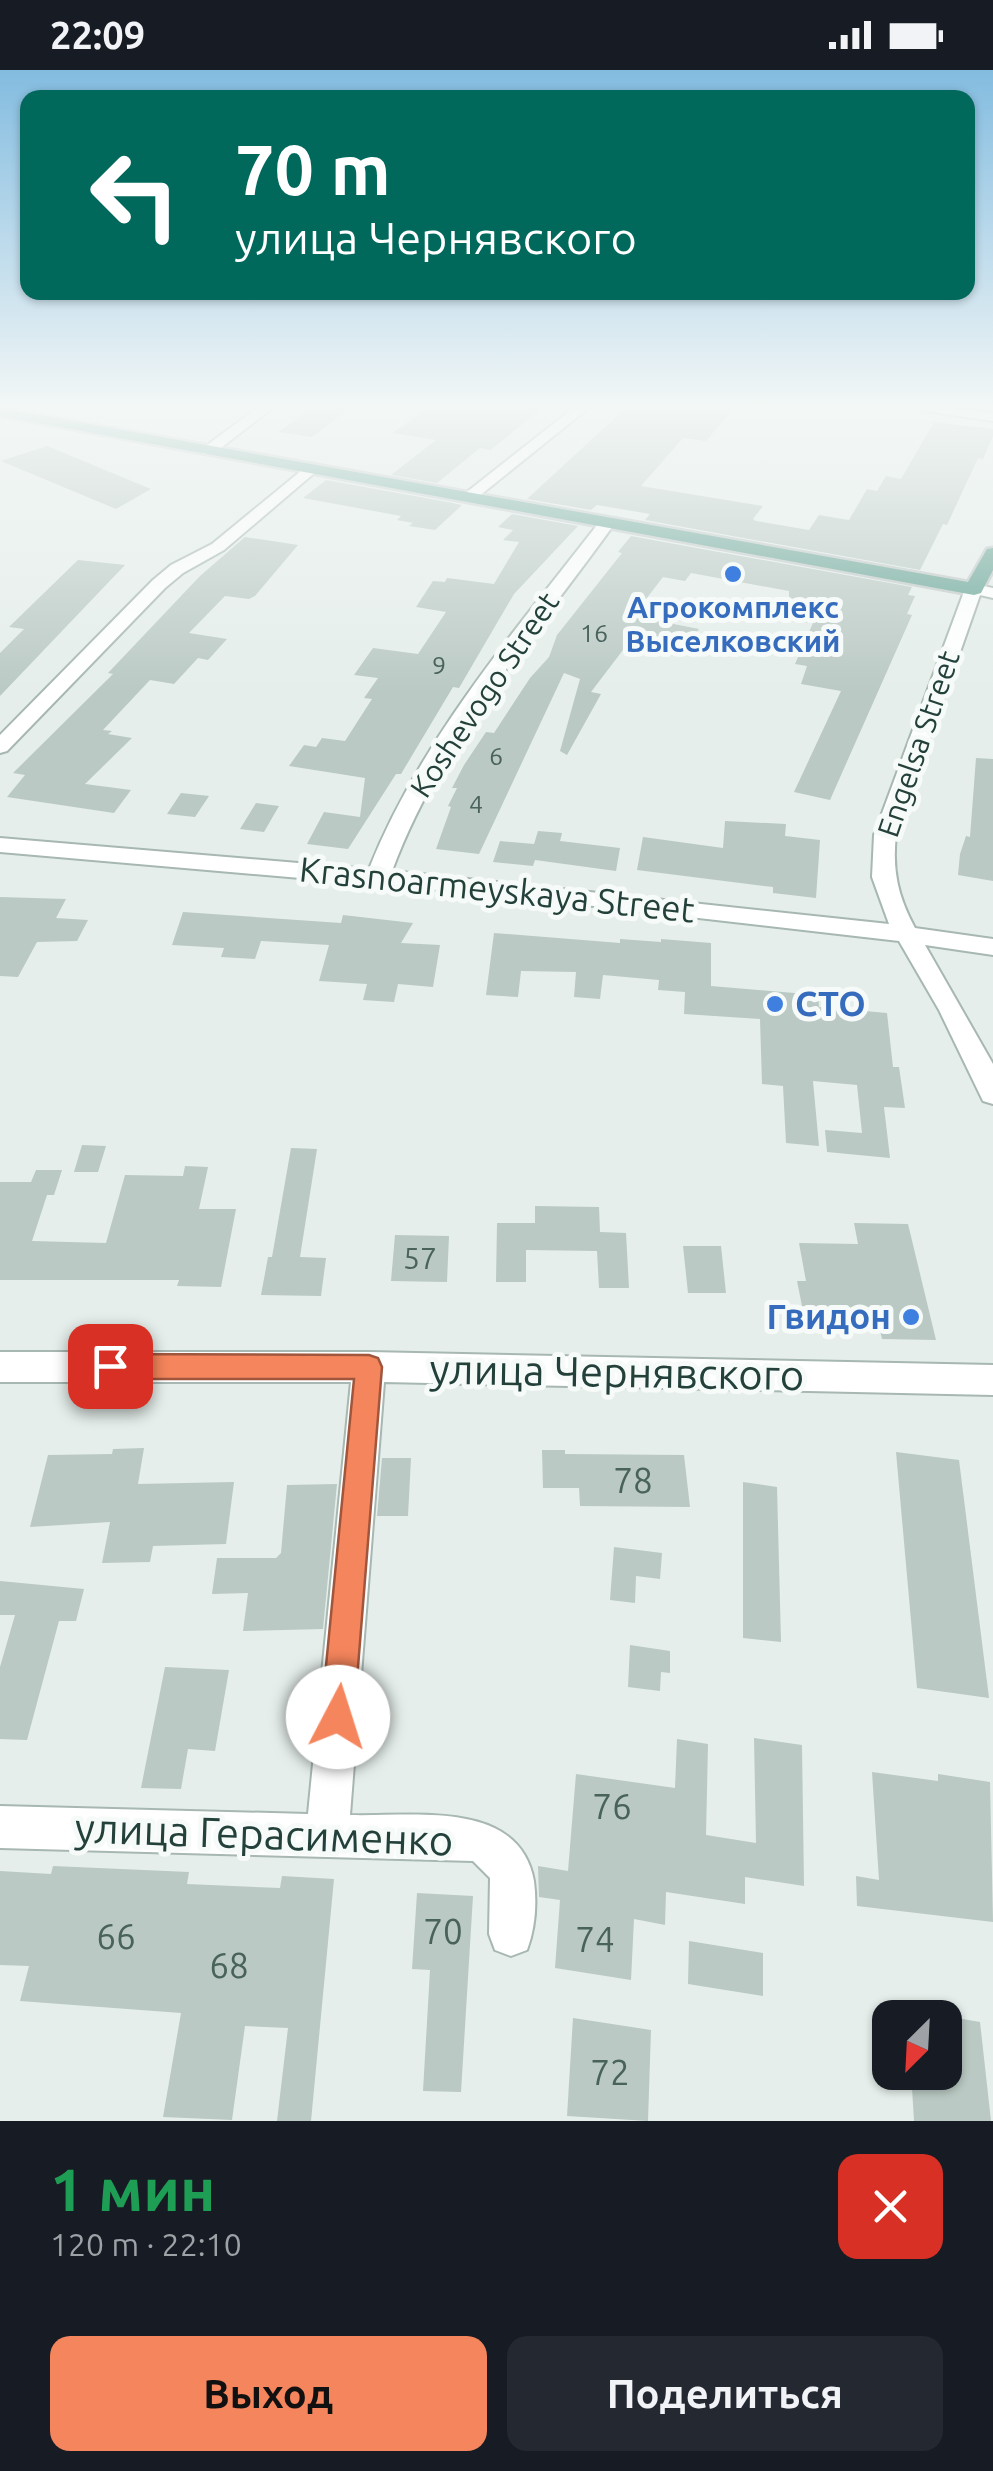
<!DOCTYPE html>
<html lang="ru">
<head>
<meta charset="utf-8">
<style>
	body { margin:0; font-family:Ubuntu,sans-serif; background:#242831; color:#f1f3f6; height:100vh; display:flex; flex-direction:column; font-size:38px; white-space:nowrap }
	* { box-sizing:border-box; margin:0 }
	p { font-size:32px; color:#9ea1a6 }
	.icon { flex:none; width:55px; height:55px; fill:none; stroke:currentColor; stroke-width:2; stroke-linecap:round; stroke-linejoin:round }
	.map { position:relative; height:2051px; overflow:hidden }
	.details { display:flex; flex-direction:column; background:#171b24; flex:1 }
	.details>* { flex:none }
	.hud { position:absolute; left:20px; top:20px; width:955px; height:210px; border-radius:20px; box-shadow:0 2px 8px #0004; background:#00695c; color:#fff; overflow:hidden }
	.needle { width:65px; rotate:204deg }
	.controls { position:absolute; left:872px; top:1930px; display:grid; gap:20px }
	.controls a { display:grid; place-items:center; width:90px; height:90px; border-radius:20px; background:#171b24; box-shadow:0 2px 8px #0004; font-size:50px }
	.pin { position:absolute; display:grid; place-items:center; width:85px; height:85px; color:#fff; margin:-42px; border-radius:20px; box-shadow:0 5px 15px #0006 }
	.me { position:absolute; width:110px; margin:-55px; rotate:5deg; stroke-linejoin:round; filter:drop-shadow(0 0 8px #0008) }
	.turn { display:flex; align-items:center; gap:35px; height:210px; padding:0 50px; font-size:45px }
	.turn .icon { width:130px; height:130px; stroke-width:2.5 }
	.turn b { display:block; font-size:70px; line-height:85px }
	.round { display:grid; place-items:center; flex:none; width:105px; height:105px; border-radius:20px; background:#242831 }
	.summary { display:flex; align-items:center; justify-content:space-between; height:170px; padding:0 50px }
	h1 { font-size:60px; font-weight:700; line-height:75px; color:#1e9e55 }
	.button { display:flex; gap:20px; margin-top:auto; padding:20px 50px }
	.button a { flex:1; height:115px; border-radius:20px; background:#f5855c; color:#111; font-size:40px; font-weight:700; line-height:115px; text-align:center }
	.button a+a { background:#242831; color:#f1f3f6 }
	.status { display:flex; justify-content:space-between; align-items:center; height:70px; padding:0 50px; background:#171b24; direction:ltr }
	.status svg { height:28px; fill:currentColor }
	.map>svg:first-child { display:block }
</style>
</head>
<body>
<div class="status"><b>22:09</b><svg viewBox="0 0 49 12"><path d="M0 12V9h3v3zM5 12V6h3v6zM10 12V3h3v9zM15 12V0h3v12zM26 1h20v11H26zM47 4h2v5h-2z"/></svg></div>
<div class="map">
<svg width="993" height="2051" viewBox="0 0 993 2051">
	<rect width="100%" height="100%" fill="#e5eeea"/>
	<g fill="#bac9c3">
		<polygon points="315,336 353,336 312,367 278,362"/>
		<polygon points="430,336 544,336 491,380 480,378 437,413 391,405 436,370 393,363"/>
		<polygon points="628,336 736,336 706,371 683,368 641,416 763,436 753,449 756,451 809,460 819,445 849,450 867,419 877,421 886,406 901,409 934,352 993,359 993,366 983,389 978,388 947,455 943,454 920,500 645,450 650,444 597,435 591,440 527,429"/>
		<polygon points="47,376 151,419 116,439 1,391"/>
		<polygon points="326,410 448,432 462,435 435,460 409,456 413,453 397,450 401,446 303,428"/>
		<polygon points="512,444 578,456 514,524 459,618 453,617 401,704 396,704 348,779 307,774 324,742 360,747 365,708 289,696 304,675 316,677 322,668 345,671 372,629 364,628 378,608 354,605 373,578 418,584 446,542 416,537 433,511 445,512 447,508 494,514 519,472 503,470 513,460 498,457"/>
		<polygon points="631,466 912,517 908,525 915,526 907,544 912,545 830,730 794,722 841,621 801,614 807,596 795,594 813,553 789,551 789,521 691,503 685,511 663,507 633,546 699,559 680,587 626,576 591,622 601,624 567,685 560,681 580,609 564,603 479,784 436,779 451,737 448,736 457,718 452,718 464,695 486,662 494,663 530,608 549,587 557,565 622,483 618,482"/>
		<polygon points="245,467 298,475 255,526 249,529 225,526 189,563 227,569 208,590 198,588 174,614 150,610 103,660 112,661 108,664 132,668 85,714 131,720 114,743 7,727 25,705 13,703 113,604 108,603 200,506"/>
		<polygon points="78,490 125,495 0,626 0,583 24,559 9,557"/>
		<polygon points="976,688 993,689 993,811 958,805 960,784 966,766 970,767"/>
		<polygon points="181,723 209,726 195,747 167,744"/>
		<polygon points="256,733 279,736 264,762 240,759"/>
		<polygon points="725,751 786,754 785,766 820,770 816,828 773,823 773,817 637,800 643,767 723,778"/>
		<polygon points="538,761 562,763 560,771 620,778 616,801 535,790 533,796 493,792 500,771 534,774"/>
		<polygon points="0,827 66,829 56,848 88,850 77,871 37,872 18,907 0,906"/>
		<polygon points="183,842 341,853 343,845 413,853 401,873 440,875 433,917 398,914 394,932 363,930 367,914 319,911 329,875 261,871 255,889 221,887 224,878 172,875"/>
		<polygon points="494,863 620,873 620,869 661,872 661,869 711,873 711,916 818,925 819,937 887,943 893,997 899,997 905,1038 884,1037 890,1088 827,1082 825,1060 862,1063 857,1015 813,1011 819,1076 786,1073 783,1016 762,1014 760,949 684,944 685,922 658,920 659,910 603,905 600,929 574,927 576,902 521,901 518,927 486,925"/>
		<polygon points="82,1075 106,1076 98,1102 74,1102"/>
		<polygon points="291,1078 317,1079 300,1187 326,1188 321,1226 261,1225 268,1187 272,1187"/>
		<polygon points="185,1096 208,1097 199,1139 236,1139 221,1217 177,1216 179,1210 0,1210 0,1112 31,1112 36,1100 62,1100 54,1125 47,1125 32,1171 106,1173 125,1105 183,1106"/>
		<polygon points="535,1136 599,1137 600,1162 626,1163 629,1218 599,1218 597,1181 526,1180 526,1212 496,1212 497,1153 535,1153"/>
		<polygon points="854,1153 908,1154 936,1270 882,1269 875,1238 802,1236 797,1211 806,1211 799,1173 858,1174"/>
		<polygon points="395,1165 449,1166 447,1212 391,1211"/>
		<polygon points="683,1176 721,1176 726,1223 688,1223"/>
		<polygon points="144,1378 138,1414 234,1412 226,1474 153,1476 150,1492 102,1493 110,1452 30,1457 48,1385 112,1384 113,1379"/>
		<polygon points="542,1380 565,1380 565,1384 684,1385 690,1437 580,1436 579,1418 543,1418"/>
		<polygon points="896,1382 959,1390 989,1628 917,1618"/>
		<polygon points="382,1388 411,1388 408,1446 377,1446"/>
		<polygon points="743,1412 777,1417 781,1572 743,1568"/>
		<polygon points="337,1414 323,1559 243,1561 248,1523 212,1524 217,1488 276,1488 281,1483 287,1415"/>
		<polygon points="614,1477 662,1483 660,1509 636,1506 635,1533 610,1530"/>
		<polygon points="0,1511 84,1519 76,1551 59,1551 27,1670 0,1669 0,1597 15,1545 0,1545"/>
		<polygon points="630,1575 670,1581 670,1603 661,1602 660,1621 628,1617"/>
		<polygon points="165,1597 229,1600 215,1681 188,1679 181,1719 141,1718"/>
		<polygon points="754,1668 802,1675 804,1816 745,1807 745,1834 666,1822 665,1855 634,1849 631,1910 555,1898 560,1830 539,1827 538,1796 568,1801 576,1704 675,1718 677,1669 708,1674 706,1765 756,1773"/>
		<polygon points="872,1702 938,1711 938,1704 990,1712 993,1852 857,1836 856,1806 879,1810"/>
		<polygon points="53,1796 189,1802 187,1814 280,1818 282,1806 334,1809 311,2051 277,2051 288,1958 245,1956 232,2050 163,2047 181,1943 20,1931 29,1896 0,1895 0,1801 51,1804"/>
		<polygon points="417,1823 473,1826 461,2022 423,2021 430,1900 412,1899"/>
		<polygon points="689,1871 763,1883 763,1926 688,1914"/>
		<polygon points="945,1946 980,1952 991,2051 914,2051 911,2002 945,2002"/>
		<polygon points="573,1948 651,1960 648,2051 567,2046"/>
	</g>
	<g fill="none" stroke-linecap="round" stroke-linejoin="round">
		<defs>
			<g id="minor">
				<polygon points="260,336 275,336 213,384 203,384 203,378"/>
				<polygon points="576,336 591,336 473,431 463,431 463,425"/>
				<polygon points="912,336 993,343 993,351 918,340"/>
				<polygon points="307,396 319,399 224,480 183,503 165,518 7,681 0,683 0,665 153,510 171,495 212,474"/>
				<path d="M601,450L615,453C534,566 441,669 392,801L889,854L872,807L874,765L965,519L974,514L993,518V528L980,525L896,765C892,800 898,827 915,858L993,869V885L925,875L993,994V1034L983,1031L939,940L899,871L497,825L0,782V768L369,799C421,668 516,560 601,450Z"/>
				<path d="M0,1282H369L993,1295V1325L384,1312L350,1745C412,1747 519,1728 534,1811C537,1834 535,1859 527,1880L511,1886L495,1880L489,1864L490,1808L473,1791L0,1778V1736L308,1744L351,1312H0Z"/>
			</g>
			<polygon id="major" points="0,338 968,512 987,479 993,478 993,500 981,523 974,525 0,346"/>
		</defs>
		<use href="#minor" stroke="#a7b7b2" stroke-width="4"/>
		<use href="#major" stroke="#c1cac8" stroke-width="5"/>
		<use href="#minor" fill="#fff" fill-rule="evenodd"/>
		<use href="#major" fill="#69a596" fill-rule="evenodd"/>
	</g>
	<linearGradient id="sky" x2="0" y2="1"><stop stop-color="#83bce0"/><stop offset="0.54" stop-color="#f3f7f6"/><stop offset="1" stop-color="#f3f7f6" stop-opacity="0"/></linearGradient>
	<rect width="993" height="624" fill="url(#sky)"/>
	<polygon fill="#f5855c" stroke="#9f563c" stroke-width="2.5" points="110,1284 369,1285 378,1288 382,1297 354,1647 350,1659 338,1664 326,1659 321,1647 354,1309 110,1309 101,1305 97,1296 101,1288"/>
	<g fill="#3f7fe0" stroke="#f6faf8" stroke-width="4">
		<circle cx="733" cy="504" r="10"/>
		<circle cx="775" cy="934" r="10"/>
		<circle cx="911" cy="1247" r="10"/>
	</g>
	<g text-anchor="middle" stroke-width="10" stroke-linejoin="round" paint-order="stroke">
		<g font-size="25" fill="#49635c">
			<text x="594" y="572">16</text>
			<text x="439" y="604">9</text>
			<text x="496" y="695">6</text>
			<text x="476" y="743">4</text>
		</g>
		<g font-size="30" font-weight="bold" fill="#366cbe" stroke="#f6faf8">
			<text x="733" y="548">Агрокомплекс<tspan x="733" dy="34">Выселковский</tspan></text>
		</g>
		<g font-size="30" fill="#23413a" stroke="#f6faf8">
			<text transform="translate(485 625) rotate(-56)" y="10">Koshevogo Street</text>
			<text transform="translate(919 674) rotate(-71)" y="10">Engelsa Street</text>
		</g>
		<g font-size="30" fill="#49635c">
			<text x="420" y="1199">57</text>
		</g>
		<g font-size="35" fill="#23413a" stroke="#f6faf8">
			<text transform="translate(497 820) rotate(6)" y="12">Krasnoarmeyskaya Street</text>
		</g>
		<g font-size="35" font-weight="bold" fill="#366cbe" stroke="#f6faf8" text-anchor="start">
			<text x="795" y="946">СТО</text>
			<text x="891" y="1259" text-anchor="end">Гвидон</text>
		</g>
		<g font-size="35" fill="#49635c">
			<text x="633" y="1423">78</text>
			<text x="612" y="1749">76</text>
			<text x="443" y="1874">70</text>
			<text x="116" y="1879">66</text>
			<text x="595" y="1882">74</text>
			<text x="229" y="1908">68</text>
			<text x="610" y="2015">72</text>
		</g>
		<g font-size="42" fill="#23413a" stroke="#f6faf8">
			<text transform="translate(617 1302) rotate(1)" y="15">улица Чернявского</text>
			<text transform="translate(264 1764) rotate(2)" y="15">улица Герасименко</text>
		</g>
	</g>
</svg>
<div class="controls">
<a><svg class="needle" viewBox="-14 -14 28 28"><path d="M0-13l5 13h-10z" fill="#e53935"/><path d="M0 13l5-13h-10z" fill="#9ea1a6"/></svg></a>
</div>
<div class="pin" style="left:110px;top:1296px;background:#d93025"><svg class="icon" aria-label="arrive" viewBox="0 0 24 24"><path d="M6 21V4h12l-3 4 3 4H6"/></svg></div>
<svg class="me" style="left:338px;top:1647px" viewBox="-20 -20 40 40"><circle r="19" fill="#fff"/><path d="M0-13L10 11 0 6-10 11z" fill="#f5855c"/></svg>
<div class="hud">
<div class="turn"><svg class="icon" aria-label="left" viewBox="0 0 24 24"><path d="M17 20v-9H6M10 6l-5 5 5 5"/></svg><div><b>70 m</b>улица Чернявского</div></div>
</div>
</div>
<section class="details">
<div class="summary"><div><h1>1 мин</h1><p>120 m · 22:10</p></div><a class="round" style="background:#d93025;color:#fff"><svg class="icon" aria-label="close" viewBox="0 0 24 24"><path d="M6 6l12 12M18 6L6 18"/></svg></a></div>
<div class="button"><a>Выход</a><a>Поделиться</a></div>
</section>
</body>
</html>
